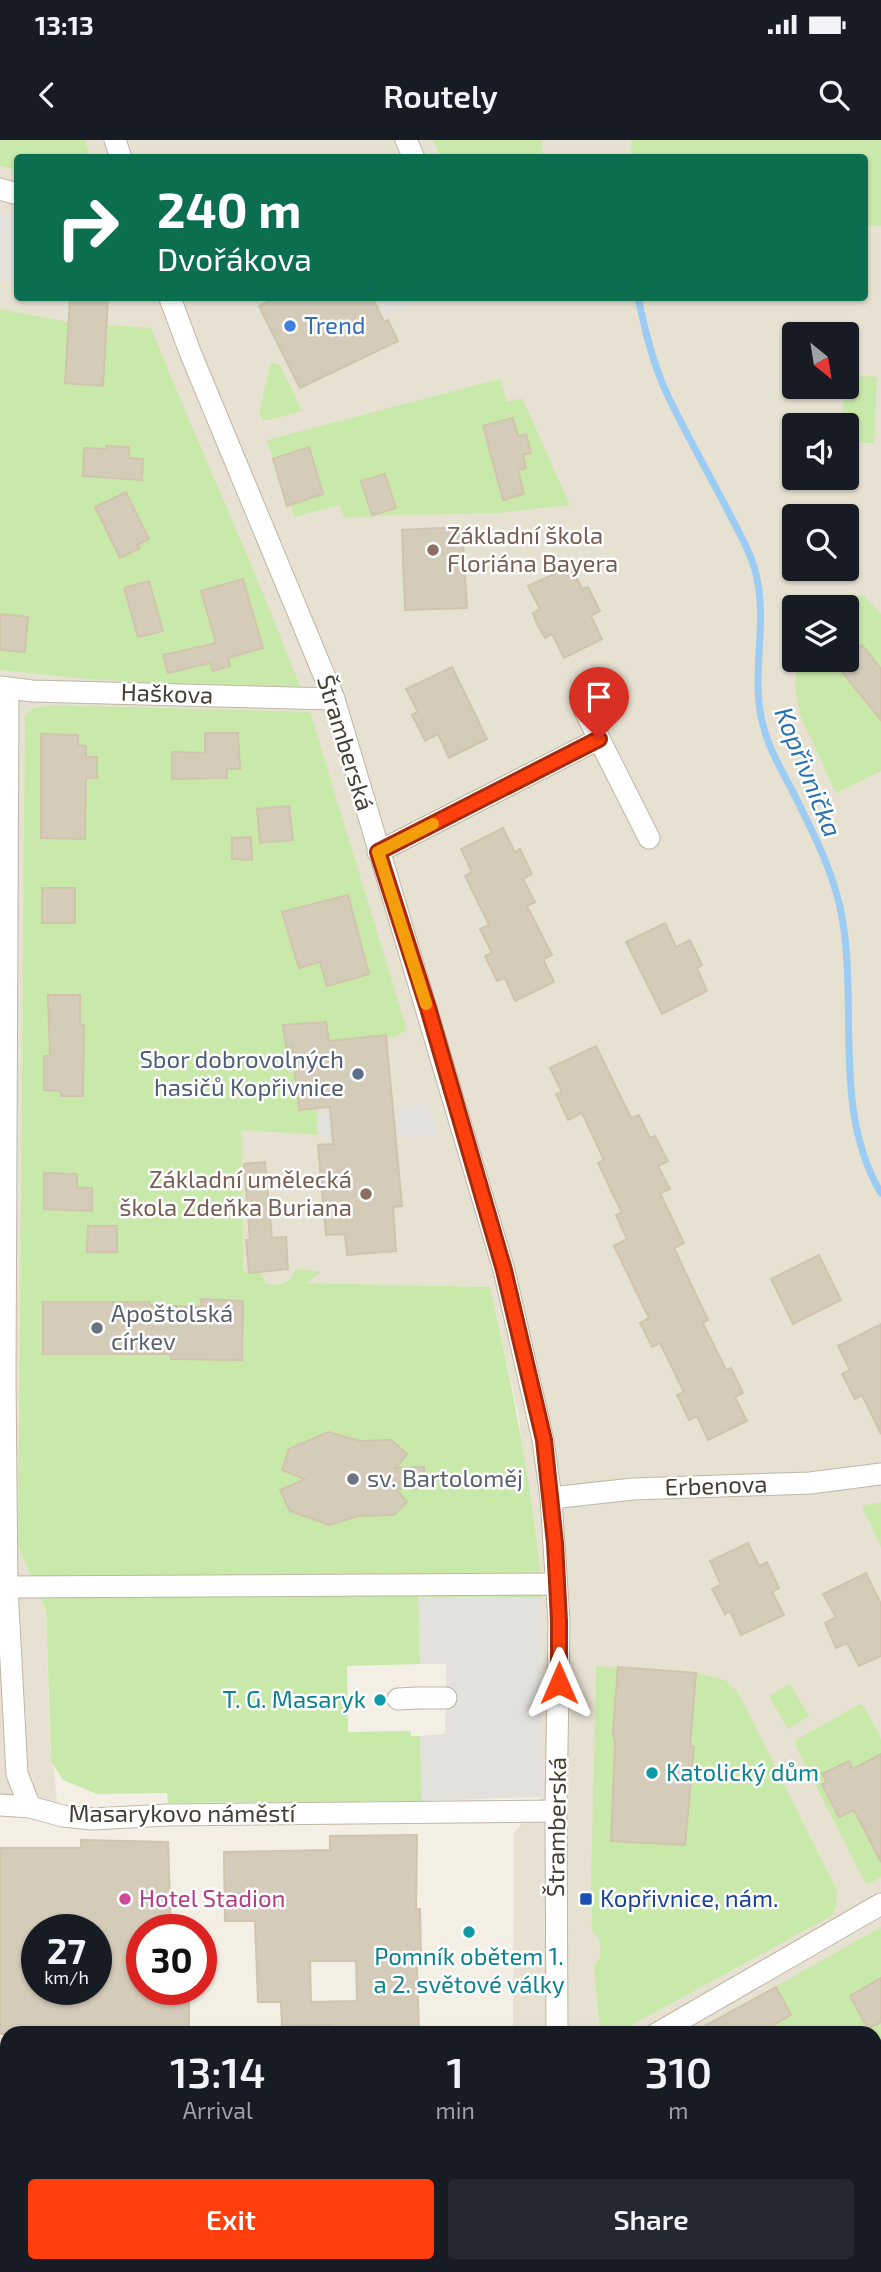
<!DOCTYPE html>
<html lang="en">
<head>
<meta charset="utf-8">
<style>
	body { margin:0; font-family:"Exo 2",sans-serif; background:#242831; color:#f1f3f6; height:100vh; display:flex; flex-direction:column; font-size:26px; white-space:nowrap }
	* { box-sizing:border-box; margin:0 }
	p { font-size:23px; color:#9ea1a6 }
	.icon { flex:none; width:38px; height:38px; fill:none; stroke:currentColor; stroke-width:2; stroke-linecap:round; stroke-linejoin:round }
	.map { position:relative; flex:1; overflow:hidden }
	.details { position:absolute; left:0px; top:1886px; width:882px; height:247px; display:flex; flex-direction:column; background:#171b24; border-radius:21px 21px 0 0; box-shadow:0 2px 5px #0004 }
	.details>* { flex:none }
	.guide { position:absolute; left:14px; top:14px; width:854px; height:147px; border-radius:7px; box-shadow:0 2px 5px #0004; background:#0b6e4f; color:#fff; overflow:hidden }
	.needle { width:46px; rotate:150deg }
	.fabs { position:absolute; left:782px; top:182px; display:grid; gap:14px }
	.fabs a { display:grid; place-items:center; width:77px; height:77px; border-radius:7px; background:#171b24; box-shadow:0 2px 5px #0004; font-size:35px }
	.speed { position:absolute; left:21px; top:1774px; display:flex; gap:14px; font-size:35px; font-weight:700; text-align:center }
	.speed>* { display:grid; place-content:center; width:91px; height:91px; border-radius:50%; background:#171b24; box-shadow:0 2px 5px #0004; line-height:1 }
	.speed small { font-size:18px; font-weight:400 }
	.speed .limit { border:10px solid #d22; background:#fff; color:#111 }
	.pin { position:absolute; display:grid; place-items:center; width:60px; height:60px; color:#fff; margin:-72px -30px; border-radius:50% 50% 50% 0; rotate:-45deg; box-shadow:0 0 7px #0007 }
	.pin .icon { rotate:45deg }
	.me { position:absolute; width:77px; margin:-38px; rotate:0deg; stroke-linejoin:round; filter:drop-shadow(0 0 5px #0008) }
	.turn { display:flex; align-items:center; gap:24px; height:147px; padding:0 28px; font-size:32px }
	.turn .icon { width:91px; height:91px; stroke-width:2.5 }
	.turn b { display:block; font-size:49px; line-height:60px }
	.eta { display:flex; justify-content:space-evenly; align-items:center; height:119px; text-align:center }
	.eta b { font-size:42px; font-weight:600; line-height:49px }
	.button { display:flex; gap:14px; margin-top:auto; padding:14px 28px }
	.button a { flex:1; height:80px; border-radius:7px; background:#ff400e; color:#fff; font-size:28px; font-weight:600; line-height:80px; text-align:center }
	.button a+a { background:#242831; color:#f1f3f6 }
	.status { display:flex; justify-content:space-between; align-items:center; height:49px; padding:0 35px; background:#171b24; direction:ltr }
	.status svg { height:19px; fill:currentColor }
	header { display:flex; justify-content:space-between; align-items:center; height:91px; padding:0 28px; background:#171b24; font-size:32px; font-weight:600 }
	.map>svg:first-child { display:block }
</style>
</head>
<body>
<div class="status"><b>13:13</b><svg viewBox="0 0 49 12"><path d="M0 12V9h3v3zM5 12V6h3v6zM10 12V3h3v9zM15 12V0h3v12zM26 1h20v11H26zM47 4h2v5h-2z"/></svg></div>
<header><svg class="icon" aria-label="back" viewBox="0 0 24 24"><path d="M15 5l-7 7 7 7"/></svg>Routely<svg class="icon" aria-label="search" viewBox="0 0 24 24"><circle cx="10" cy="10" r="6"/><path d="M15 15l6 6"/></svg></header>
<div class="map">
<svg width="881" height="2132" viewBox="0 0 881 2132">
	<rect width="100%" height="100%" fill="#f3efe4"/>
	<path fill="#e7e1d1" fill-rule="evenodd" d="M0,0H881V2132H555L554,2126H875V1894L513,1893L514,1694L543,1653L542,1458L518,1273L490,1147L305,1143L320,1133L294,1135L285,1142L273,1146L267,1144L261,1131L244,1132L21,1213L18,1406L46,1470L50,1612L54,1629L58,1677L0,1676ZM18,18H864V158H18ZM794,194H847V247H794ZM794,285H847V338H794ZM794,376H847V429H794ZM794,467H847V520H794Z"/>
	<g fill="#c9e9aa">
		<polygon points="0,0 85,0 90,17 18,18 17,30 0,26"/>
		<polygon points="433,0 542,0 543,17 441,17"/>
		<polygon points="631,0 881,0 881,86 865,85 864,18 632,17"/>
		<path d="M0,169L69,182L151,188C200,310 256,429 302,552L75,538L0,530Z"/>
		<polygon points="271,222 280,225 302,271 268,280 262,279 259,273"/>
		<polygon points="847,235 877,237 874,303 847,303 847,285 842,285 844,247 847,247"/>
		<polygon points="500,239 507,262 522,258 570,365 497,373 398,375 344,378 340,365 294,377 291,365 287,365 267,300"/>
		<polygon points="862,454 881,474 881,631 836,653 801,577 795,549 797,520 847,520 847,467 833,467"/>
		<path d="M51,565L310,572L407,890L394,897L386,898L385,896L323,901L317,968L318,995L242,990L243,1132L261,1131L266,1143C279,1148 291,1142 296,1129L321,1132L307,1143L490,1147C513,1250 534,1353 542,1458L419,1457L420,1524L347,1526L348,1592L411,1591V1596H420L422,1661L168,1663L167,1653L97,1654L63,1640L51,1621L46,1470L18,1406L25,575L34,568Z"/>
		<polygon points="881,1362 881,1407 862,1366"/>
		<polygon points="596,1526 696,1533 725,1540 738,1552 837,1751 836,1767 831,1776 617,1893 604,1893 599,1882 594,1827 600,1817 600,1800 592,1790 591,1749"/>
		<polygon points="790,1544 809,1576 788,1589 769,1556"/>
		<polygon points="860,1564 864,1566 881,1599 881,1737 869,1744 864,1741 796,1606 796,1600"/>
		<polygon points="881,1787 881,1963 875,1963 875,1894 692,1894"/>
	</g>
	<g fill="#e3e1dc">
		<polygon points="0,73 17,76 17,142 0,137"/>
		<polygon points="377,158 423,158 387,176"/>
		<polygon points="430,963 439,995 328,1004 326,996 318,995 317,973"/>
		<polygon points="418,1457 542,1458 543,1653 540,1657 422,1661 420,1596 445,1594 446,1524 420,1524"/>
		<polygon points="0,2026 7,2026 7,2126 94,2126 96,2132 0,2132"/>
		<polygon points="183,2126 251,2126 252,2132 184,2132"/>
	</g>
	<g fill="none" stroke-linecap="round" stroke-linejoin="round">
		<path stroke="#9ccbf3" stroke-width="7" d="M638,158C645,190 653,224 667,254C685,292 706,329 726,367C737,389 750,410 756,434C769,486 748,541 765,592C771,613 782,631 792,650C813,692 836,736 843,783C857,871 833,973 881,1053"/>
	</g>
	<g fill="#d5cbb9" stroke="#d0c4ac" stroke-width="2" fill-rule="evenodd">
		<polygon points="70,158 108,158 103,246 65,243"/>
		<polygon points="275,158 373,158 384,182 388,180 398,201 300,248 259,166"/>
		<polygon points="513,278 518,296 526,294 531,313 523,315 526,328 518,330 524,354 503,360 483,286"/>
		<polygon points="106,306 129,307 128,318 143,319 142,340 83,336 84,308 106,309"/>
		<polygon points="309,307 323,354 287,366 273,319"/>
		<polygon points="385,334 396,368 372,375 361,341"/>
		<polygon points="126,352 149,399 137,405 140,408 120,418 95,367"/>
		<polygon points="462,387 467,468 405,470 402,390"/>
		<polygon points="571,426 582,449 588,447 600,471 591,476 602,499 564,518 552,494 545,498 537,484 533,473 540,469 528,446"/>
		<polygon points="243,439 263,508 228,518 230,526 213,531 210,523 168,533 163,515 216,503 201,451"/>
		<polygon points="149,441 163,491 138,497 124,448"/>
		<polygon points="0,474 28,477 25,512 0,510"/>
		<polygon points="862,505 881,529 881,580 837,526 847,520 847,517"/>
		<polygon points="452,527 487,599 449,618 438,594 425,601 412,575 418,572 406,549"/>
		<polygon points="205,593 238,593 240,629 227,629 227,638 172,639 172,612 205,613"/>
		<polygon points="41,594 78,595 78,605 86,606 86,617 97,617 97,638 86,638 85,699 41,698"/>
		<polygon points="289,666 293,700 260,703 257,669"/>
		<polygon points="503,688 515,712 520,709 532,734 523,739 535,762 527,766 552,815 543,819 554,842 515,861 505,838 497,841 485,816 492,813 480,789 489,785 465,736 472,732 461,709"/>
		<polygon points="251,697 252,720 232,719 232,698"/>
		<rect x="42" y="748" width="33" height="35"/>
		<polygon points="348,755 369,834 327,846 320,822 299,828 282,772"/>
		<polygon points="665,783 676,807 690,800 702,825 697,828 707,851 662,874 626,802"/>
		<polygon points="48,855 80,855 80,885 84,885 83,956 61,956 60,951 44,950 44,916 50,916"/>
		<polygon points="326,882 329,901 386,895 402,1066 393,1067 396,1111 347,1115 345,1094 326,1095 318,1005 333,1004 330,967 299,970 292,906 286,907 283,885"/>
		<polygon points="596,906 631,978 639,975 650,998 655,996 668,1021 658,1026 670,1049 660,1053 684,1103 674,1108 708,1180 703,1183 726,1230 731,1228 743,1253 735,1257 747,1281 708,1300 697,1276 689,1280 677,1255 684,1252 660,1203 652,1207 640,1183 649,1178 614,1106 627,1099 616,1075 622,1073 598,1023 604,1020 582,973 568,980 556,954 562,952 550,928"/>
		<polygon points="265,1022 272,1098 286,1097 288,1129 249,1133 246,1100 250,1100 244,1024"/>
		<polygon points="44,1033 77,1034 77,1048 92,1048 92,1071 44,1069"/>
		<polygon points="88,1086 117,1086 117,1112 87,1112"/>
		<polygon points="819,1115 841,1160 793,1184 771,1139"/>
		<polygon points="201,1159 243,1161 242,1220 171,1219 171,1214 43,1214 43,1162 150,1162 150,1165 201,1167"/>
		<polygon points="881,1184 881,1294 862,1255 855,1259 842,1234 850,1230 838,1206"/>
		<polygon points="328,1292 360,1301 391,1300 407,1314 396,1328 424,1327 424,1348 396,1349 407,1362 394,1375 358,1376 329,1385 290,1371 280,1350 305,1339 282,1330 289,1309"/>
		<polygon points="748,1403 759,1426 767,1422 779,1448 772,1452 784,1475 741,1495 730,1471 725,1474 712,1449 721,1445 710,1421"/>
		<polygon points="866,1433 881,1464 881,1516 859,1526 847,1503 836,1508 825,1483 836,1477 823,1454"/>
		<polygon points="618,1527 696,1533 690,1606 694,1607 685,1705 611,1701 615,1605 613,1591"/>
		<polygon points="881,1614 881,1722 854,1670 839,1677 822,1644 827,1642 822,1634 849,1621 853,1629"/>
		<path d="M417,1695L416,1769H420L421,1825H417L419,1894H333L332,1885L282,1886L281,1862H258L255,1781H225L224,1712L330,1710V1696ZM310,1821H356L357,1861L311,1862Z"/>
		<path d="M81,1700L168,1702L171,1790H142V1850H189V1894H0V1708H81ZM37,1790H96V1850H37Z"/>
		<polygon points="881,1838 881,1882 868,1889 850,1856"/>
		<polygon points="776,1847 791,1875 775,1884 780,1894 690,1894"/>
	</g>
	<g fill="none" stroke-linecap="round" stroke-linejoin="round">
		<defs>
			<g id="street">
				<polyline points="115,0 121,18"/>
				<polyline points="406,0 414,18"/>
				<polyline points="0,49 18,54"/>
				<polyline points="170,158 190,212 334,559 504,1130 543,1300 551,1358 559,1481 556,1671 557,1894"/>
				<polyline points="0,547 32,551 334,559"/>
				<polyline points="8,550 5,1239 7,1447 17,1634 30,1667"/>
				<polyline points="583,567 649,698"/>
				<polyline points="378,712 599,599"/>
				<polyline points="551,1358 633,1349 810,1343 881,1334"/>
				<polyline points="7,1447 556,1444"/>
				<polyline points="420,1558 446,1558"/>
				<polyline points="398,1559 418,1558"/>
				<polyline points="0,1665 30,1667 63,1676 92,1679 168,1675 556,1671"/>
				<polyline points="656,1894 881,1764"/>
				<polyline points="0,1975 7,1975"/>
				<polyline points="875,1997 881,1997"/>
				<polyline points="113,2126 114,2132"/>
				<polyline points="591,2126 592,2132"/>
			</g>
		</defs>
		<use href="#street" stroke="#beb7a6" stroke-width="23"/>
		<use href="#street" stroke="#fff" stroke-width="21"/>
	</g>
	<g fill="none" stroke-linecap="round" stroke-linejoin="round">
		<defs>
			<polyline id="route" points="559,1543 559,1481 555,1403 544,1300 504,1130 428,868 378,712 599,599"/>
		</defs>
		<use href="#route" stroke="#a62a09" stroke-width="18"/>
		<use href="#route" stroke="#ff400e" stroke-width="12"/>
		<polyline stroke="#f59e0b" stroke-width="12" points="426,864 378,712 433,684"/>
	</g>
	<circle fill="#3f7fe0" stroke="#fff" stroke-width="2.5" cx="290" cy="186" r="7"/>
	<g fill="#8d6e63" stroke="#fff" stroke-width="2.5">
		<circle cx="433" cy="410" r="7"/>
		<circle cx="366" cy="1054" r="7"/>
	</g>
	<circle fill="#5c6f8a" stroke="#fff" stroke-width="2.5" cx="358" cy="934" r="7"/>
	<g fill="#6b7280" stroke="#fff" stroke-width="2.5">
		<circle cx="97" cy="1188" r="7"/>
		<circle cx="353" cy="1339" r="7"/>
	</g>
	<g fill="#0f9aa8" stroke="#fff" stroke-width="2.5">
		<circle cx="380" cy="1560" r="7"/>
		<circle cx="652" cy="1633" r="7"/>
		<circle cx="469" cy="1792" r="7"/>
	</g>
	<circle fill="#d1479c" stroke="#fff" stroke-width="2.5" cx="125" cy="1759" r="7"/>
	<rect fill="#1a4fb4" stroke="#fff" stroke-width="2.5" x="579" y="1752" width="14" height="14" rx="3.5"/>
	<g text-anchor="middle" stroke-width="5" stroke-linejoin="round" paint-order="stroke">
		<g font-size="24" fill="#366cbe" stroke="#fff" text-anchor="start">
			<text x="304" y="194">Trend</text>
		</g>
		<g font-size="24" fill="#785e54" stroke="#fff" text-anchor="start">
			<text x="447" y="404">Základní škola<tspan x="447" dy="28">Floriána Bayera</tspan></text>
			<text x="352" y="1048" text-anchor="end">Základní umělecká<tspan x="352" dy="28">škola Zdeňka Buriana</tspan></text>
		</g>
		<g font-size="24" fill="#453f33" stroke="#fff">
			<text transform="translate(167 554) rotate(2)" y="8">Haškova</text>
			<text transform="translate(345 603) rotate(73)" y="8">Štramberská</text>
			<text transform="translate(716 1346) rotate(-2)" y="8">Erbenova</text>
			<text x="182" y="1682">Masarykovo náměstí</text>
			<text transform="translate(557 1687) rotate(-89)" y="8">Štramberská</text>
		</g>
		<g font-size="24" fill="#4e5e75" stroke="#fff" text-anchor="end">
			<text x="344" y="928">Sbor dobrovolných<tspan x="344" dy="28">hasičů Kopřivnice</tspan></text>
		</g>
		<g font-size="24" fill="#5b616d" stroke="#fff" text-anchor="start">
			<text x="111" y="1182">Apoštolská<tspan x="111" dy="28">církev</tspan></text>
			<text x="367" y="1347">sv. Bartoloměj</text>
		</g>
		<g font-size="24" fill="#0d838f" stroke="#fff" text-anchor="end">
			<text x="366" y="1568">T. G. Masaryk</text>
			<text x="666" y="1641" text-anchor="start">Katolický dům</text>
			<text x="469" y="1825" text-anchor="middle">Pomník obětem 1.<tspan x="469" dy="28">a 2. světové války</tspan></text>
		</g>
		<g font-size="24" fill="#b23c85" stroke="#fff" text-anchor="start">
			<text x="139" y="1767">Hotel Stadion</text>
		</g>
		<g font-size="24" fill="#164399" stroke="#fff" text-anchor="start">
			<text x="600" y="1767">Kopřivnice, nám.</text>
		</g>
		<g font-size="26" font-style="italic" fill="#2971b4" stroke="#fff">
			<text transform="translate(808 632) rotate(68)" y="9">Kopřivnička</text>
		</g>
	</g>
</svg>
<div class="fabs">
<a><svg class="needle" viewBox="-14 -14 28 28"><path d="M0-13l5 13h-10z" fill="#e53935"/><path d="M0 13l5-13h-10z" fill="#9ea1a6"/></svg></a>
<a><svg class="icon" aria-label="sound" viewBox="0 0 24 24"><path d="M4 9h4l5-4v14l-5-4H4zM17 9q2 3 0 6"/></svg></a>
<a><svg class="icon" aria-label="search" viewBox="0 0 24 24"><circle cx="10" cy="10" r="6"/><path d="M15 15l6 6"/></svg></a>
<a><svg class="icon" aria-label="layers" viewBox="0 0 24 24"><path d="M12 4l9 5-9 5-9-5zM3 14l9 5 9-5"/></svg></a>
</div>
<div class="speed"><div>27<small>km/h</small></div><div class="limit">30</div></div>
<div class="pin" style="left:599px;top:599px;background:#d93025"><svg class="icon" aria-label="arrive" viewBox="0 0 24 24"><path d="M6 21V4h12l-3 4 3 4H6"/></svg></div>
<svg class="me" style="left:559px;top:1543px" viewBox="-20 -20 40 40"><path d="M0-17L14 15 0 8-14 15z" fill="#ff400e" stroke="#fff" stroke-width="4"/></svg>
<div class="guide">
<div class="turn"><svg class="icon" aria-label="right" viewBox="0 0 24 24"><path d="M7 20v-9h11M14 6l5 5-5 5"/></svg><div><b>240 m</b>Dvořákova</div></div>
</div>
<section class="details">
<div class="eta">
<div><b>13:14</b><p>Arrival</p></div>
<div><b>1</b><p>min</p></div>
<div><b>310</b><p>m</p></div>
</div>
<div class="button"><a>Exit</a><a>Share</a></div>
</section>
</div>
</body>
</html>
